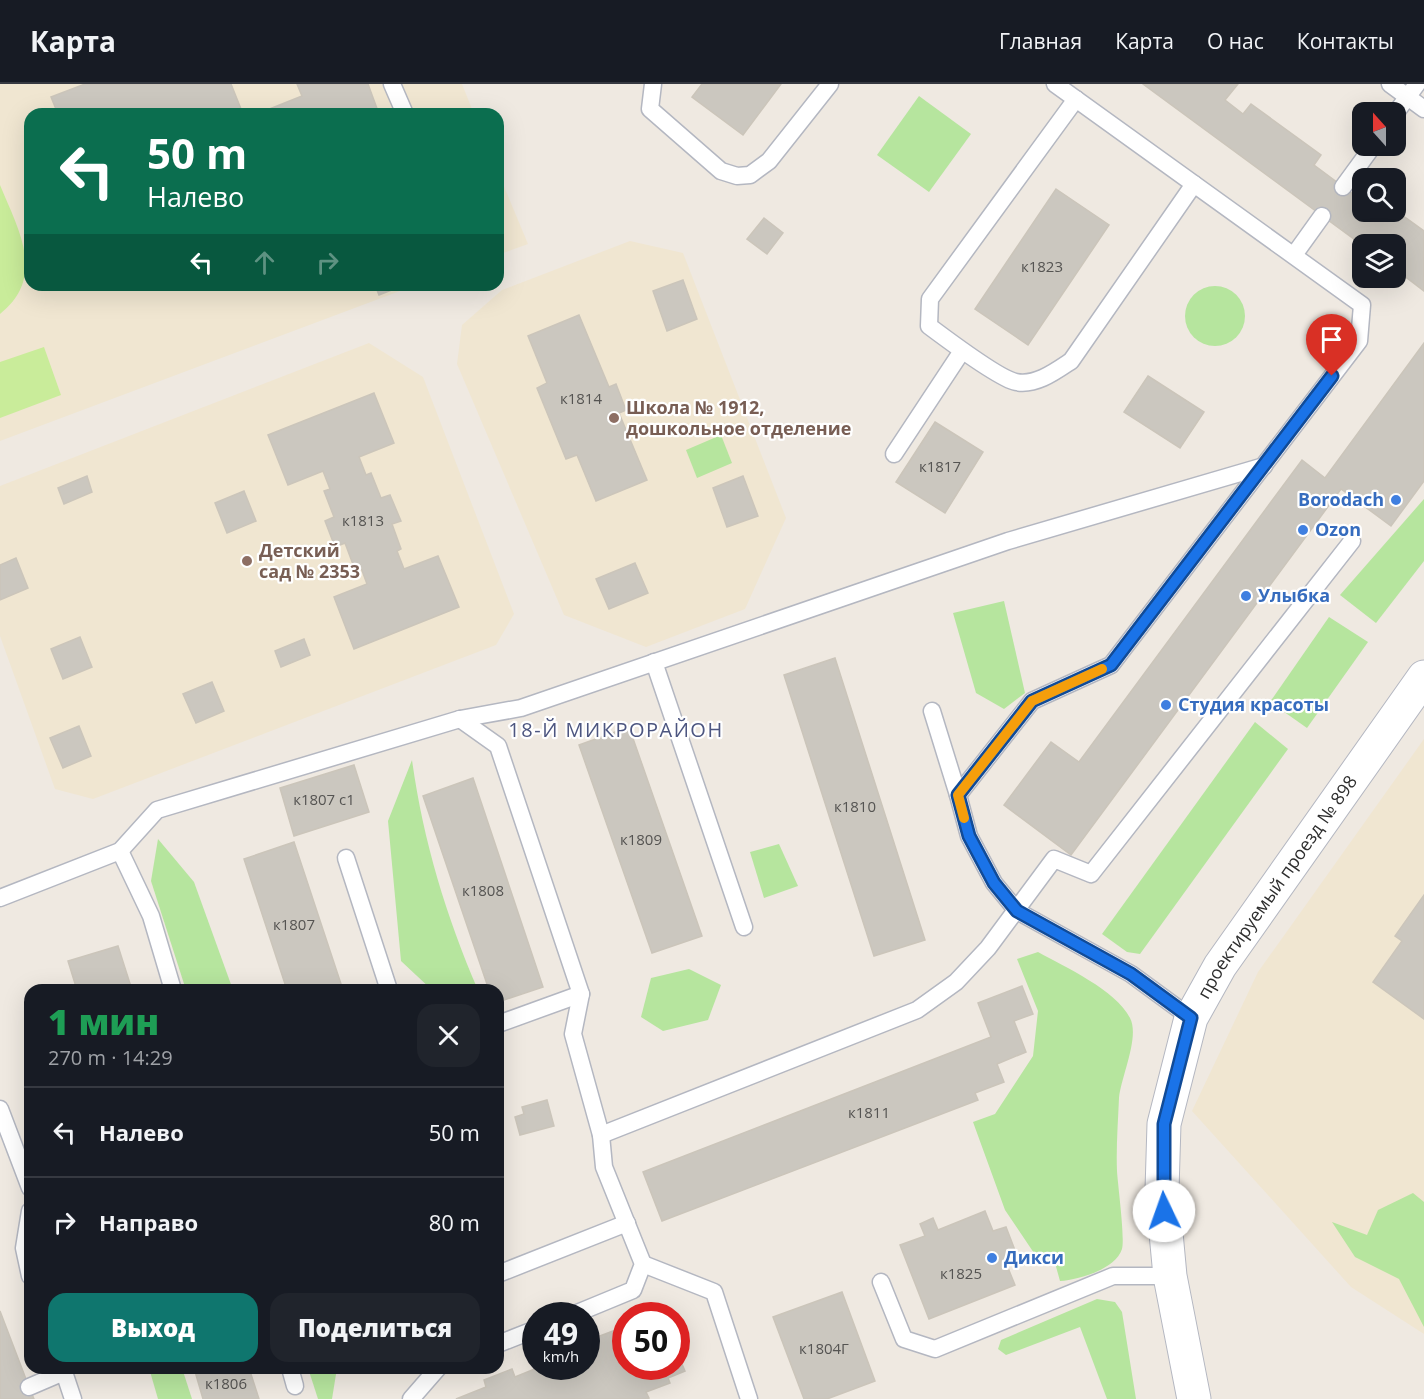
<!DOCTYPE html>
<html lang="ru">
<head>
<meta charset="utf-8">
<style>
	body { margin:0; font-family:"Open Sans",sans-serif; background:#20242c; color:#f1f3f6; height:100vh; display:flex; flex-direction:column; font-size:22px; white-space:nowrap }
	* { box-sizing:border-box; margin:0 }
	p { font-size:20px; color:#9ea1a6 }
	.icon { flex:none; width:33px; height:33px; fill:none; stroke:currentColor; stroke-width:2; stroke-linecap:round; stroke-linejoin:round }
	.map { position:relative; flex:1; overflow:hidden }
	.sheet { position:absolute; left:24px; top:900px; width:480px; height:390px; display:flex; flex-direction:column; background:#171b24; border-radius:18px; box-shadow:0 6px 24px #0002 }
	.sheet>* { flex:none }
	.banner { position:absolute; left:24px; top:24px; width:480px; height:183px; border-radius:18px; box-shadow:0 6px 24px #0002; background:#0b6e4f; color:#fff; overflow:hidden }
	.needle { width:39px; rotate:339deg }
	.controls { position:absolute; left:1352px; top:18px; display:grid; gap:12px }
	.controls a { display:grid; place-items:center; width:54px; height:54px; border-radius:12px; background:#171b24; box-shadow:0 6px 24px #0002; font-size:30px }
	.speed { position:absolute; left:522px; top:1218px; display:flex; gap:12px; font-size:30px; font-weight:700; text-align:center }
	.speed>* { display:grid; place-content:center; width:78px; height:78px; border-radius:50%; background:#171b24; box-shadow:0 6px 24px #0002; line-height:1 }
	.speed small { font-size:15px; font-weight:400 }
	.speed .limit { border:9px solid #d22; background:#fff; color:#111 }
	.pin { position:absolute; display:grid; place-items:center; width:51px; height:51px; color:#fff; margin:-62px -26px; border-radius:50% 50% 50% 0; rotate:-45deg; box-shadow:0 0 6px #0007 }
	.pin .icon { rotate:45deg }
	.me { position:absolute; width:66px; margin:-33px; rotate:357deg; stroke-linejoin:round; filter:drop-shadow(0 0 4px #0008) }
	.turn { display:flex; align-items:center; gap:21px; height:126px; padding:0 24px; font-size:27px }
	.turn .icon { width:78px; height:78px; stroke-width:2.5 }
	.turn b { display:block; font-size:42px; line-height:51px }
	.lanes { display:flex; align-items:center; height:57px; padding:0 24px; background:#0003; justify-content:center; gap:30px; direction:ltr }
	.lanes .off { opacity:.35 }
	.round { display:grid; place-items:center; flex:none; width:63px; height:63px; border-radius:18px; background:#20242c }
	.headline { display:flex; align-items:center; justify-content:space-between; height:102px; padding:0 24px }
	h1 { font-size:36px; font-weight:800; line-height:45px; color:#1e9e55 }
	.cta { display:flex; gap:12px; margin-top:auto; padding:12px 24px }
	.cta a { flex:1; height:69px; border-radius:18px; background:#0f766e; color:#fff; font-size:24px; font-weight:800; line-height:69px; text-align:center }
	.cta a+a { background:#20242c; color:#f1f3f6 }
	ul { padding:0; list-style:none }
	li { display:flex; align-items:center; gap:18px; height:90px; padding:0 24px; border-top:2px solid #363941 }
	li div { flex:1 }
	li b { display:block; font-size:22px }
	li em { font-style:normal }
	header { display:flex; align-items:center; gap:36px; box-sizing:border-box; height:84px; padding:0 30px; background:#171b24; border-bottom:2px solid #363941 }
	header strong { font-size:28px }
	nav { display:flex; gap:33px; margin-inline-start:auto; font-size:21px }
	.map>svg:first-child { display:block }
</style>
</head>
<body>
<header>
<strong>Карта</strong>
<nav><a>Главная</a><a>Карта</a><a>О нас</a><a>Контакты</a></nav>
</header>
<div class="map">
<svg width="1424" height="1315" viewBox="0 0 1424 1315">
	<rect width="100%" height="100%" fill="#efe9e1"/>
	<g fill="#f0e6d1">
		<polygon points="0,0 462,0 474,30 30,30 30,201 416,201 0,357"/>
		<polygon points="498,88 528,160 498,171"/>
		<polygon points="630,157 683,169 786,434 745,525 646,563 564,531 457,280 462,241 502,206"/>
		<polygon points="369,259 423,293 514,530 496,561 93,715 55,705 0,552 0,402"/>
		<polygon points="1424,655 1424,1250 1351,1203 1192,1027 1258,888"/>
	</g>
	<g fill="#b6e59e">
		<polygon points="919,12 971,50 929,108 877,71"/>
		<circle cx="1215" cy="232" r="30"/>
		<polygon points="721,351 732,379 697,394 686,366"/>
		<polygon points="1424,415 1424,477 1376,539 1340,511"/>
		<polygon points="1004,517 1025,609 1004,625 976,609 953,529"/>
		<polygon points="1329,533 1368,558 1307,644 1270,618"/>
		<polygon points="1255,638 1288,665 1140,870 1127,868 1102,850"/>
		<path d="M412,676C423,756 446,832 478,906H432L401,877L388,737Z"/>
		<polygon points="158,755 194,798 233,906 186,906 151,797"/>
		<polygon points="779,760 798,802 764,814 750,768"/>
		<path d="M1038,868C1065,883 1116,906 1130,934C1140,953 1121,993 1119,1014C1118,1038 1116,1064 1117,1087C1118,1103 1125,1153 1122,1165C1116,1185 1078,1196 1060,1197L1055,1179L1042,1181L1005,1126L973,1038L995,1030L1033,972L1038,927L1017,875Z"/>
		<polygon points="689,885 721,901 708,936 663,947 641,933 651,894"/>
		<polygon points="1413,1109 1424,1118 1424,1243 1399,1195 1355,1173 1332,1138 1367,1151 1378,1126"/>
		<polygon points="1097,1215 1115,1218 1122,1228 1136,1315 1107,1315 1080,1243 1006,1271 998,1265 1001,1256"/>
		<polygon points="149,1284 182,1284 192,1315 158,1315"/>
		<polygon points="308,1284 337,1284 332,1315 318,1315"/>
	</g>
	<g fill="#c9ec9a">
		<path d="M0,101C18,145 47,193 0,230Z"/>
		<polygon points="44,263 61,311 0,334 0,278"/>
	</g>
	<g fill="#cbc7bf" stroke="#cbc5ba" stroke-width="1.5">
		<polygon points="85,0 231,0 243,30 58,30 51,13"/>
		<polygon points="297,0 368,0 379,30 257,30 302,12"/>
		<polygon points="702,0 781,0 743,51 692,13"/>
		<polygon points="1143,0 1238,0 1225,16 1243,30 1251,20 1321,71 1314,81 1353,110 1360,100 1362,102 1362,128 1395,126 1424,147 1424,207 1395,185 1395,160 1362,161"/>
		<polygon points="1056,105 1109,141 1028,261 975,225"/>
		<polygon points="764,134 783,149 767,170 747,155"/>
		<polygon points="683,196 697,235 667,247 653,207"/>
		<polygon points="375,201 404,201 379,211"/>
		<polygon points="579,231 609,303 616,300 626,326 619,329 647,396 596,417 577,371 566,375 537,304 547,299 528,252"/>
		<polygon points="1424,259 1424,397 1391,442 1341,405 1071,771 1004,721 1051,658 1079,678 1302,376 1325,394"/>
		<polygon points="1148,292 1204,328 1180,364 1124,328"/>
		<polygon points="374,309 394,359 359,373 366,391 371,389 381,414 390,411 401,437 392,440 401,465 397,467 404,485 438,472 459,523 354,565 334,513 367,500 360,481 354,483 345,459 335,463 325,437 334,433 324,407 330,405 323,387 288,401 268,351"/>
		<polygon points="935,338 983,368 945,429 896,398"/>
		<polygon points="87,392 92,408 64,420 58,404"/>
		<polygon points="743,392 758,432 727,443 713,404"/>
		<polygon points="244,407 256,437 227,449 215,419"/>
		<polygon points="16,474 28,504 0,516 0,481"/>
		<polygon points="635,479 648,509 609,525 596,495"/>
		<polygon points="80,553 92,583 63,595 51,565"/>
		<polygon points="304,555 310,571 281,583 275,567"/>
		<polygon points="835,574 925,856 874,872 784,591"/>
		<polygon points="212,598 224,627 196,639 183,610"/>
		<polygon points="79,642 91,672 63,684 50,654"/>
		<polygon points="629,643 702,852 652,869 579,661"/>
		<polygon points="354,681 369,728 294,752 280,704"/>
		<polygon points="473,694 543,903 498,918 498,906 489,906 423,712"/>
		<polygon points="294,758 343,906 287,906 244,775"/>
		<polygon points="1424,811 1424,935 1373,898 1402,857 1395,852"/>
		<polygon points="118,862 132,906 77,906 68,877"/>
		<polygon points="1022,902 1033,930 1014,937 1026,968 997,980 1004,998 975,1009 978,1016 662,1137 643,1088 991,953 978,919"/>
		<polygon points="547,1016 554,1042 520,1051 515,1033 524,1030 522,1023"/>
		<polygon points="985,1127 993,1147 1006,1143 1018,1174 1006,1179 1015,1201 929,1235 900,1161 925,1152 920,1140 933,1134 938,1146"/>
		<polygon points="842,1208 875,1297 827,1315 804,1315 773,1233"/>
		<polygon points="0,1227 29,1303 34,1315 0,1315"/>
		<polygon points="621,1244 626,1251 626,1282 676,1282 676,1266 685,1287 668,1294 670,1299 646,1308 649,1314 646,1315 456,1315 486,1303 484,1296 512,1285 515,1293 542,1282 586,1282 586,1265 595,1262 592,1255"/>
		<polygon points="194,1284 249,1284 259,1315 203,1315"/>
	</g>
	<g fill="none" stroke-linecap="round" stroke-linejoin="round">
		<defs>
			<g id="service">
				<polyline points="392,0 405,30"/>
				<polyline points="653,0 650,25 721,87 737,92 750,91 769,77 830,0"/>
				<polyline points="1055,0 1362,221 1359,257 1111,581 1032,617 958,711 969,752 994,799 1017,827 1131,890 1191,934"/>
				<polyline points="1390,0 1424,25"/>
				<path d="M1076,15L930,215L929,242C945,254 1000,295 1016,298C1036,302 1056,287 1071,277L1194,100"/>
				<polyline points="1395,30 1417,0"/>
				<polyline points="1343,103 1373,62"/>
				<polyline points="1294,171 1322,132"/>
				<polyline points="894,370 962,267"/>
				<polyline points="654,578 744,843"/>
				<polyline points="932,627 958,711"/>
				<polyline points="460,635 498,662 581,910 573,950 601,1051 604,1083 643,1180 633,1206 570,1232"/>
				<polyline points="120,767 151,832 173,906"/>
				<polyline points="346,774 389,906"/>
				<polyline points="0,814 120,767 157,726 460,635 521,624 1008,457 1264,382"/>
				<polyline points="498,940 581,910"/>
				<polyline points="0,1025 30,1104"/>
				<polyline points="601,1051 917,926 956,898 988,864 1054,775 1091,790 1352,457"/>
				<polyline points="30,1127 24,1164 30,1192"/>
				<polyline points="643,1180 714,1208 749,1315"/>
				<polyline points="498,1190 627,1139"/>
				<polyline points="881,1198 904,1255 935,1265 1113,1192 1170,1192"/>
				<polyline points="498,1260 536,1245"/>
				<polyline points="290,1284 295,1302"/>
				<polyline points="64,1288 73,1315"/>
				<polyline points="29,1303 64,1288 63,1284"/>
				<polyline points="411,1315 438,1284"/>
			</g>
			<g id="secondary">
				<path id="s1" d="M1194,1315L1170,1192L1162,1106L1164,1040L1191,934L1220,882L1424,593"/>
			</g>
		</defs>
		<use href="#service" stroke="#b4b7c1" stroke-width="19"/>
		<use href="#secondary" stroke="#b4b7c1" stroke-width="35"/>
		<use href="#service" stroke="#fff" stroke-width="16"/>
		<use href="#secondary" stroke="#fff" stroke-width="33"/>
	</g>
	<g fill="none" stroke-linecap="round" stroke-linejoin="round">
		<defs>
			<polyline id="route" points="1164,1127 1164,1040 1191,934 1131,890 1017,827 994,799 969,752 958,711 1032,617 1111,581 1332,292"/>
		</defs>
		<use href="#route" stroke="#114b97" stroke-width="15"/>
		<use href="#route" stroke="#1a73e8" stroke-width="10"/>
		<polyline stroke="#f59e0b" stroke-width="10" points="964,734 958,711 1032,617 1102,585"/>
	</g>
	<g fill="#8d6e63" stroke="#fff" stroke-width="2">
		<circle cx="614" cy="334" r="6"/>
		<circle cx="247" cy="477" r="6"/>
	</g>
	<g fill="#3f7fe0" stroke="#fff" stroke-width="2">
		<circle cx="1396" cy="416" r="6"/>
		<circle cx="1303" cy="446" r="6"/>
		<circle cx="1246" cy="512" r="6"/>
		<circle cx="1166" cy="621" r="6"/>
		<circle cx="992" cy="1174" r="6"/>
	</g>
	<g text-anchor="middle" stroke-width="4.5" stroke-linejoin="round" paint-order="stroke">
		<g font-size="15" fill="#555452">
			<text x="1042" y="188">к1823</text>
			<text x="581" y="320">к1814</text>
			<text x="940" y="388">к1817</text>
			<text x="363" y="442">к1813</text>
			<text x="324" y="721">к1807 с1</text>
			<text x="855" y="728">к1810</text>
			<text x="641" y="761">к1809</text>
			<text x="483" y="812">к1808</text>
			<text x="294" y="846">к1807</text>
			<text x="869" y="1034">к1811</text>
			<text x="961" y="1195">к1825</text>
			<text x="824" y="1270">к1804Г</text>
			<text x="226" y="1305">к1806</text>
		</g>
		<g font-size="18" font-weight="bold" fill="#785e54" stroke="#fff" text-anchor="start">
			<text x="626" y="330">Школа № 1912,<tspan x="626" dy="21">дошкольное отделение</tspan></text>
			<text x="259" y="473">Детский<tspan x="259" dy="21">сад № 2353</tspan></text>
		</g>
		<g font-size="18" font-weight="bold" fill="#366cbe" stroke="#fff" text-anchor="start">
			<text x="1384" y="422" text-anchor="end">Borodach</text>
			<text x="1315" y="452">Ozon</text>
			<text x="1258" y="518">Улыбка</text>
			<text x="1178" y="627">Студия красоты</text>
			<text x="1004" y="1180">Дикси</text>
		</g>
		<g font-size="18" fill="#2e2e2e" stroke="#fff">
			<text dy="6" stroke="none"><textPath href="#s1" startOffset="544">проектируемый проезд № 898</textPath></text>
		</g>
		<g font-size="20" letter-spacing="1.5" fill="#4d5680" stroke="#fff">
			<text x="616" y="653">18-Й МИКРОРАЙОН</text>
		</g>
	</g>
</svg>
<div class="controls">
<a><svg class="needle" viewBox="-14 -14 28 28"><path d="M0-13l5 13h-10z" fill="#e53935"/><path d="M0 13l5-13h-10z" fill="#9ea1a6"/></svg></a>
<a><svg class="icon" aria-label="search" viewBox="0 0 24 24"><circle cx="10" cy="10" r="6"/><path d="M15 15l6 6"/></svg></a>
<a><svg class="icon" aria-label="layers" viewBox="0 0 24 24"><path d="M12 4l9 5-9 5-9-5zM3 14l9 5 9-5"/></svg></a>
</div>
<div class="speed"><div>49<small>km/h</small></div><div class="limit">50</div></div>
<div class="pin" style="left:1332px;top:292px;background:#d93025"><svg class="icon" aria-label="arrive" viewBox="0 0 24 24"><path d="M6 21V4h12l-3 4 3 4H6"/></svg></div>
<svg class="me" style="left:1164px;top:1127px" viewBox="-20 -20 40 40"><circle r="19" fill="#fff"/><path d="M0-13L10 11 0 6-10 11z" fill="#1a73e8"/></svg>
<div class="banner">
<div class="turn"><svg class="icon" aria-label="left" viewBox="0 0 24 24"><path d="M17 20v-9H6M10 6l-5 5 5 5"/></svg><div><b>50 m</b>Налево</div></div>
<div class="lanes"><svg class="icon" aria-label="left" viewBox="0 0 24 24"><path d="M17 20v-9H6M10 6l-5 5 5 5"/></svg><svg class="icon off" aria-label="ahead" viewBox="0 0 24 24"><path d="M12 20V5M6 11l6-6 6 6"/></svg><svg class="icon off" aria-label="right" viewBox="0 0 24 24"><path d="M7 20v-9h11M14 6l5 5-5 5"/></svg></div>
</div>
<section class="sheet">
<div class="headline"><div><h1>1 мин</h1><p>270 m · 14:29</p></div><a class="round"><svg class="icon" aria-label="close" viewBox="0 0 24 24"><path d="M6 6l12 12M18 6L6 18"/></svg></a></div>
<ul>
<li><svg class="icon" aria-label="left" viewBox="0 0 24 24"><path d="M17 20v-9H6M10 6l-5 5 5 5"/></svg><div><b>Налево</b></div><em>50 m</em></li>
<li><svg class="icon" aria-label="right" viewBox="0 0 24 24"><path d="M7 20v-9h11M14 6l5 5-5 5"/></svg><div><b>Направо</b></div><em>80 m</em></li>
</ul>
<div class="cta"><a>Выход</a><a>Поделиться</a></div>
</section>
</div>
</body>
</html>
